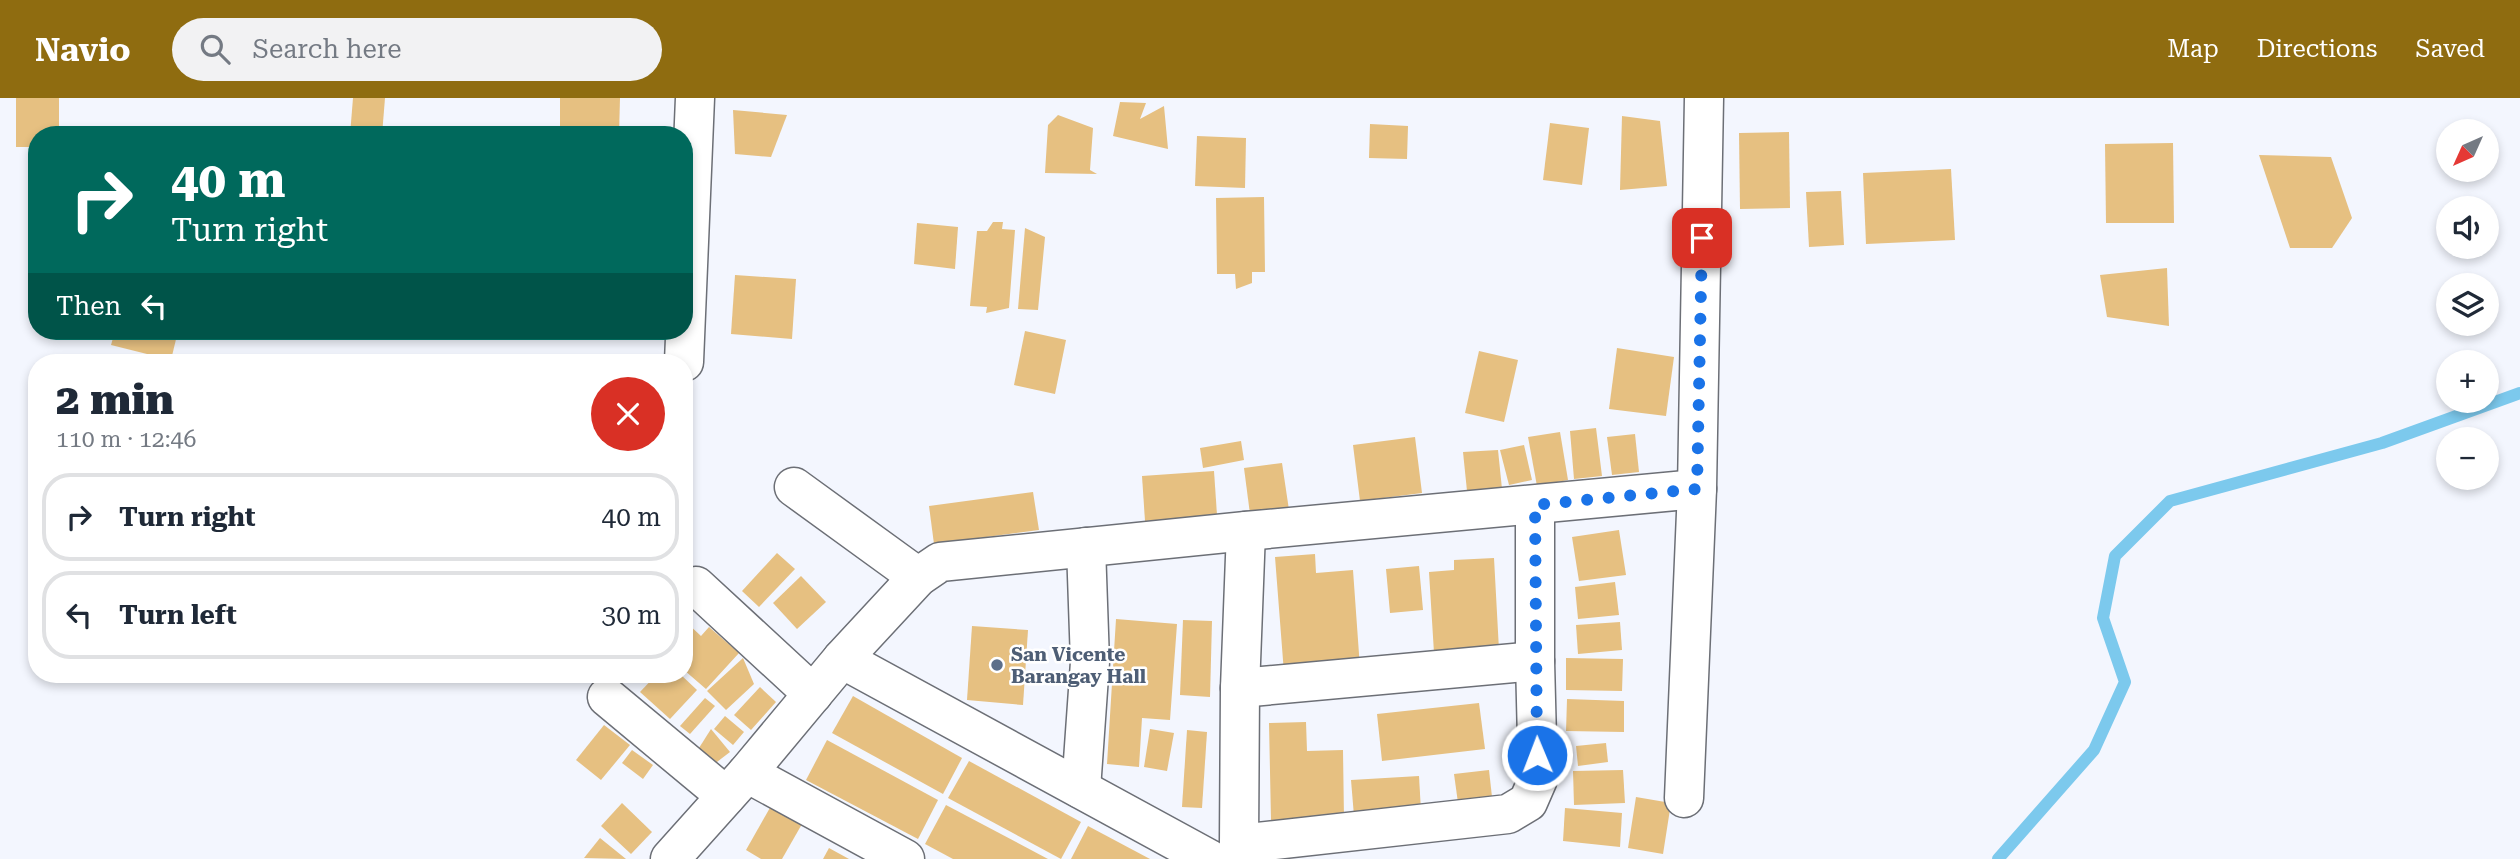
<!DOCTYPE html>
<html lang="en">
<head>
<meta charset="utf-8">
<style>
	body { margin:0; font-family:"Roboto Serif",serif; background:#f2f2f3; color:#1f2937; height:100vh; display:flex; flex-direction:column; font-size:26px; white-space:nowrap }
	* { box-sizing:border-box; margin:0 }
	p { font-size:23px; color:#747a83 }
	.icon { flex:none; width:38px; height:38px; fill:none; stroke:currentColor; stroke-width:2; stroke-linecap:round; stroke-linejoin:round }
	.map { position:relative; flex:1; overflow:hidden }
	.panel { position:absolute; left:28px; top:256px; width:665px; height:329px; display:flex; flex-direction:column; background:#fff; border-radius:28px; box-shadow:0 4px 10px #0003 }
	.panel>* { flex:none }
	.top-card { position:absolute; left:28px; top:28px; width:665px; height:214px; border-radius:28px; box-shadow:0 4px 10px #0003; background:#00695c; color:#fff; overflow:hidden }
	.needle { width:46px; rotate:225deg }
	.tools { position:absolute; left:2436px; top:21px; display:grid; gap:14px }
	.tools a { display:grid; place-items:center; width:63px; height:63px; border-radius:50%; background:#fff; box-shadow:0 4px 10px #0003; font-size:35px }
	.pin { position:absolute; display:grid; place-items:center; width:60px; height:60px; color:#fff; margin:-30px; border-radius:14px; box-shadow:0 4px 10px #0006 }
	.me { position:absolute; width:77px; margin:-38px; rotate:359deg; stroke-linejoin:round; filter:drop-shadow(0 0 5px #0008) }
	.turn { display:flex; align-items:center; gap:24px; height:147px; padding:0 28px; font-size:32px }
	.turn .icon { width:91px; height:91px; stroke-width:2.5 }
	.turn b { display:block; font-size:49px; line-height:60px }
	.then { display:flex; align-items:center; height:66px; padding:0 28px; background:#0003; gap:14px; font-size:26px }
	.round { display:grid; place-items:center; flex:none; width:74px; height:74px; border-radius:37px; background:#f2f2f3 }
	.summary { display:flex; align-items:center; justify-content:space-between; height:119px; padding:0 28px }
	h1 { font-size:42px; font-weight:800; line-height:52px }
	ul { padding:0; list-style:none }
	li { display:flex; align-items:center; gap:21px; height:88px; margin:0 14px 10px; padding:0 14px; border:4px solid #e0e1e3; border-radius:28px }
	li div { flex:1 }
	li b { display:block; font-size:26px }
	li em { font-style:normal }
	header { display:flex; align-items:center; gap:42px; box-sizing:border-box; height:98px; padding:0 35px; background:#8f6c10; color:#fff }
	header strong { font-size:33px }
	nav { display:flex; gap:38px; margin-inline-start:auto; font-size:24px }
	.search { width:490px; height:63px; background:#f2f2f3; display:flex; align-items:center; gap:18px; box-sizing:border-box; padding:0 24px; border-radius:38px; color:#747a83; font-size:26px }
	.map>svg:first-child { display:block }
</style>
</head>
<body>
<header>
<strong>Navio</strong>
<div class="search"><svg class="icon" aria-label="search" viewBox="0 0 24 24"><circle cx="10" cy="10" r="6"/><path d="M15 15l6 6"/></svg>Search here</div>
<nav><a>Map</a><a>Directions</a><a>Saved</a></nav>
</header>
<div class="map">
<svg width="2520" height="761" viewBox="0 0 2520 761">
	<rect width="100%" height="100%" fill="#f3f6fe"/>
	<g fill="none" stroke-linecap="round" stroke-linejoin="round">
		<polyline stroke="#7cc9ed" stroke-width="12" points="1998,761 2094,652 2125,584 2103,520 2115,458 2170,403 2382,345 2520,295"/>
	</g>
	<g fill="#e6c081">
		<polygon points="16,0 59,0 59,37 37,37 37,49 16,49"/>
		<polygon points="353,0 385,0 382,37 350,37"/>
		<polygon points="560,0 620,0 619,37 560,37"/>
		<polygon points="1120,4 1146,5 1140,21 1164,8 1168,51 1113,38"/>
		<polygon points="733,12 787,17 771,59 735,56"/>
		<polygon points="1058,17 1093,30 1090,72 1097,76 1045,75 1048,27"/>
		<polygon points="1622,18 1660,23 1667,88 1620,92"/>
		<polygon points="1550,25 1589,30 1582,87 1543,82"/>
		<polygon points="1370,26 1408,28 1407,61 1369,60"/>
		<polygon points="1789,34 1790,110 1740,111 1739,35"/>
		<polygon points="1197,38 1246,40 1245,90 1195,88"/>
		<polygon points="2173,45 2174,125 2106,125 2105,46"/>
		<polygon points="2259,57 2331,59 2352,120 2332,150 2290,150"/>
		<polygon points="1951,71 1955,142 1866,146 1863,75"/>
		<polygon points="1841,93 1844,147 1809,149 1806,94"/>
		<polygon points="1264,99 1265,174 1252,174 1252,185 1236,191 1235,176 1217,176 1216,100"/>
		<polygon points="993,124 1003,124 1002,131 1015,132 1009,210 986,215 987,209 970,208 977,133 987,133"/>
		<polygon points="917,125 958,129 955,171 914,166"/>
		<polygon points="1025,130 1045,139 1038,212 1018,211"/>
		<polygon points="2167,170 2169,228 2107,219 2100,177"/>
		<polygon points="735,177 796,181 792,241 731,236"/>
		<polygon points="115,233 178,233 171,262 111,247"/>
		<polygon points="1025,233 1066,242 1055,296 1014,287"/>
		<polygon points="1617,250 1674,259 1666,318 1609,311"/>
		<polygon points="1479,253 1518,262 1504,324 1465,315"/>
		<polygon points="1596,330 1602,378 1574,381 1570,333"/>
		<polygon points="1560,334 1568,382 1537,388 1528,339"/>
		<polygon points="1635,336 1639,374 1612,377 1607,339"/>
		<polygon points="1415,339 1422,395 1360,403 1353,347"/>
		<polygon points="1241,343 1244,362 1203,370 1200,350"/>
		<polygon points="1524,347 1532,382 1509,387 1500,352"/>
		<polygon points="1498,352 1502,391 1467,393 1463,354"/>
		<polygon points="1282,365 1289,412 1250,416 1244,370"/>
		<polygon points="1214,373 1217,417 1145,423 1142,378"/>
		<polygon points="1033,394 1039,432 934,446 929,408"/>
		<polygon points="1619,432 1626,477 1579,483 1572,439"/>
		<polygon points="777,455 795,471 759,509 742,493"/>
		<polygon points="1315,456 1316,475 1353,472 1360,570 1284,575 1275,459"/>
		<polygon points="1494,460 1499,552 1434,555 1429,474 1454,472 1454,462"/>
		<polygon points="1419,468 1423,512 1390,515 1386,471"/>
		<polygon points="801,478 826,504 797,531 773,505"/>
		<polygon points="1615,484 1619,517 1578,521 1575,489"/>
		<polygon points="1116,521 1177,526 1170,622 1142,620 1139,669 1107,666"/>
		<polygon points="1183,522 1212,523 1210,599 1180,597"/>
		<polygon points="686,524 701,538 709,529 739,555 706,591 684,572"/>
		<polygon points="1620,524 1622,552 1578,556 1576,527"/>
		<polygon points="972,528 1028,532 1023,607 967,602"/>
		<polygon points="743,560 754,586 726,612 707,593"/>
		<polygon points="1566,560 1623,561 1622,593 1566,592"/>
		<polygon points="657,576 680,576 697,592 670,621 640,594"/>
		<polygon points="760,589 776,604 751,632 734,617"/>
		<polygon points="853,598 962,660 943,696 832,635"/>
		<polygon points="705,600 715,608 690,636 680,628"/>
		<polygon points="1567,601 1624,603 1624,634 1566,633"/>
		<polygon points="1479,605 1485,651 1382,663 1377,616"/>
		<polygon points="725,618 744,634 733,647 714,631"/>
		<polygon points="1306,624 1307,653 1343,652 1344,721 1271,722 1269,625"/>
		<polygon points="604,627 630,647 601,682 576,662"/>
		<polygon points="711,631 730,654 713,667 699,650"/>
		<polygon points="1150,631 1174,635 1167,673 1144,669"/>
		<polygon points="1187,632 1207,634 1202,710 1182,709"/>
		<polygon points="827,642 938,702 918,741 806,682"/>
		<polygon points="1606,645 1608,664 1578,668 1576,648"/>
		<polygon points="632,652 653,667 643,681 622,665"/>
		<polygon points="969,663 1081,724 1061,761 948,700"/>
		<polygon points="1489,672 1493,708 1459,712 1454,676"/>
		<polygon points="1623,672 1625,705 1574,707 1573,673"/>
		<polygon points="1419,678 1421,713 1354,718 1351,682"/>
		<polygon points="1636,699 1671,705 1663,756 1628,750"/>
		<polygon points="622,705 652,734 631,756 601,728"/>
		<polygon points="946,707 1048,761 953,761 925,746"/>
		<polygon points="771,708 802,726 782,761 761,761 746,752"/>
		<polygon points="1565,710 1622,715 1620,749 1563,743"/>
		<polygon points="1088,728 1150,761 1071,761"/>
		<polygon points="600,740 626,761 584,760"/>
		<polygon points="829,750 849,761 823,761"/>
	</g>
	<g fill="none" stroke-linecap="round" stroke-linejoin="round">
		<defs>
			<g id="street">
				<polyline points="684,264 695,0"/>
				<polyline points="794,389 918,479"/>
				<polyline points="696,488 813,596"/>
				<polyline points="842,561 1209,761"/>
				<polyline points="1240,590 1535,563"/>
				<polyline points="607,599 726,698"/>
				<polyline points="747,675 905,761"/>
				<polyline points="1081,691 1090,564 1086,449"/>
				<polyline points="1684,700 1697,391 1704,0"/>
				<polyline points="1239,746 1508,716 1528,704 1538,681 1535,563 1535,407"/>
				<polyline points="670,761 747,675 842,561 918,479 940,464 1246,433 1697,391"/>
				<polyline points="1236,761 1239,746 1240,590 1246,433"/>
			</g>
		</defs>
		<use href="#street" stroke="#6c6f76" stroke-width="41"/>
		<use href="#street" stroke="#fff" stroke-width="38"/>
	</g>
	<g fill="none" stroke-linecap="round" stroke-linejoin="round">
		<polyline stroke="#1a73e8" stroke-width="12" stroke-dasharray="0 21.6" points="1537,657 1535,407 1697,391 1702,140"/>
	</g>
	<circle fill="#5c6f8a" stroke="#fff" stroke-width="2.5" cx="997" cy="567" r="7"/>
	<g text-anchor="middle" stroke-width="5" stroke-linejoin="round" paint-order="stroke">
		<g font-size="19" font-weight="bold" fill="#4e5e75" stroke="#fff" text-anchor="start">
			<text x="1011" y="563">San Vicente<tspan x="1011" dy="22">Barangay Hall</tspan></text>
		</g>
	</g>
</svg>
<div class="tools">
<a><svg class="needle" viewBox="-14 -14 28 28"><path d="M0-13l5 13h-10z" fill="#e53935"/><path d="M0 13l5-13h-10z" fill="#747a83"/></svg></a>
<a><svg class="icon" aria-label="sound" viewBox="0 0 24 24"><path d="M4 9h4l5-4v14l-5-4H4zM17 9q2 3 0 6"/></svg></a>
<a><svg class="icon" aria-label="layers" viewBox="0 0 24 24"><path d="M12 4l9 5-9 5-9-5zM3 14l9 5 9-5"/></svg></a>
<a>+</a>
<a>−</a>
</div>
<div class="pin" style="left:1702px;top:140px;background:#d93025"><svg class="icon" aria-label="arrive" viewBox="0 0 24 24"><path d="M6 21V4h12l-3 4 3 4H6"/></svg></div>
<svg class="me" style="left:1537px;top:657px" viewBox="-20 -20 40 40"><circle r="17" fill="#1a73e8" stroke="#fff" stroke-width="3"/><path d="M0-11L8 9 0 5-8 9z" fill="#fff"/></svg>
<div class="top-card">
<div class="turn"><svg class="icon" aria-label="right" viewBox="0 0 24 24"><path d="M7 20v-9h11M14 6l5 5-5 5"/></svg><div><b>40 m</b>Turn right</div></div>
<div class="then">Then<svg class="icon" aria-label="left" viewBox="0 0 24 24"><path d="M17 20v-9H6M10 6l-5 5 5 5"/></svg></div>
</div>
<section class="panel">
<div class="summary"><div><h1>2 min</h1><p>110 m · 12:46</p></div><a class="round" style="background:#d93025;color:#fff"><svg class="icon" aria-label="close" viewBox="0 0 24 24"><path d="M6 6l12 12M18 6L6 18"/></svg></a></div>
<ul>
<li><svg class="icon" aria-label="right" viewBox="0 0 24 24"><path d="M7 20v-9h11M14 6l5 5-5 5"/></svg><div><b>Turn right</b></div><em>40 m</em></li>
<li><svg class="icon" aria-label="left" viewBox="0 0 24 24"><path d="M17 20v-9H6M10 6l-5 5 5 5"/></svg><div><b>Turn left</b></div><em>30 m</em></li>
</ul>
</section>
</div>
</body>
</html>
